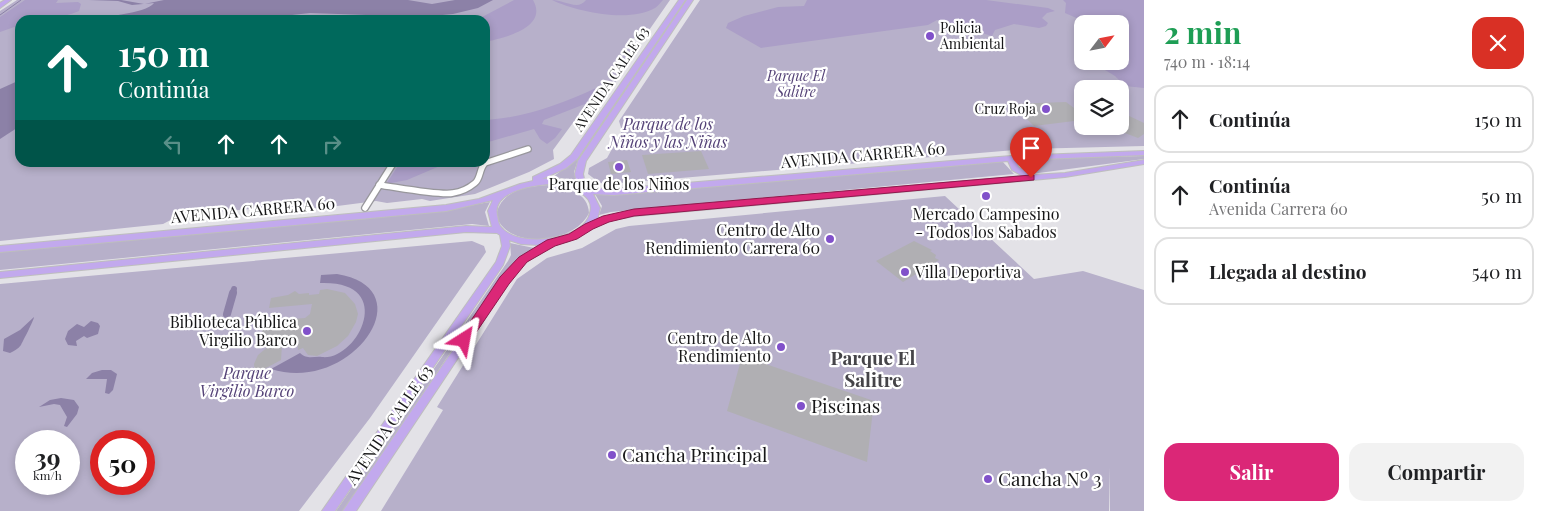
<!DOCTYPE html>
<html lang="es">
<head>
<meta charset="utf-8">
<style>
	body { margin:0; font-family:"Playfair Display",serif; background:#f2f2f2; color:#202124; height:100vh; display:flex; flex-direction:column; font-size:19px; white-space:nowrap }
	* { box-sizing:border-box; margin:0 }
	p { font-size:16px; color:#757577 }
	.icon { flex:none; width:28px; height:28px; fill:none; stroke:currentColor; stroke-width:2; stroke-linecap:round; stroke-linejoin:round }
	.map { position:relative; flex:1; overflow:hidden }
	.details { display:flex; flex-direction:column; background:#fff; width:400px }
	.details>* { flex:none }
	.banner { position:absolute; left:15px; top:15px; width:475px; height:152px; border-radius:15px; box-shadow:0 2px 8px #0003; background:#00695c; color:#fff; overflow:hidden }
	.needle { width:32px; rotate:58deg }
	.fabs { position:absolute; left:1074px; top:15px; display:grid; gap:10px }
	.fabs a { display:grid; place-items:center; width:55px; height:55px; border-radius:10px; background:#fff; box-shadow:0 2px 8px #0003; font-size:25px }
	.speed { position:absolute; left:15px; top:430px; display:flex; gap:10px; font-size:25px; font-weight:700; text-align:center }
	.speed>* { display:grid; place-content:center; width:65px; height:65px; border-radius:50%; background:#fff; box-shadow:0 2px 8px #0003; line-height:1 }
	.speed small { font-size:12px; font-weight:400 }
	.speed .limit { border:8px solid #d22; background:#fff; color:#111 }
	.pin { position:absolute; display:grid; place-items:center; width:42px; height:42px; color:#fff; margin:-51px -21px; border-radius:50% 50% 50% 0; rotate:-45deg; box-shadow:0 0 5px #0007 }
	.pin .icon { rotate:45deg }
	.me { position:absolute; width:55px; margin:-28px; rotate:34deg; stroke-linejoin:round; filter:drop-shadow(0 0 4px #0008) }
	.turn { display:flex; align-items:center; gap:18px; height:105px; padding:0 20px; font-size:22px }
	.turn .icon { width:65px; height:65px; stroke-width:2.5 }
	.turn b { display:block; font-size:35px; line-height:42px }
	.lanes { display:flex; align-items:center; height:48px; padding:0 20px; background:#0003; justify-content:center; gap:25px; direction:ltr }
	.lanes .off { opacity:.35 }
	.round { display:grid; place-items:center; flex:none; width:52px; height:52px; border-radius:15px; background:#f2f2f2 }
	.head { display:flex; align-items:center; justify-content:space-between; height:85px; padding:0 20px }
	h1 { font-size:30px; font-weight:700; line-height:38px; color:#1e9e55 }
	.button { display:flex; gap:10px; margin-top:auto; padding:10px 20px }
	.button a { flex:1; height:58px; border-radius:15px; background:#db2777; color:#fff; font-size:20px; font-weight:700; line-height:58px; text-align:center }
	.button a+a { background:#f2f2f2; color:#202124 }
	ul { padding:0; list-style:none }
	li { display:flex; align-items:center; gap:15px; height:68px; margin:0 10px 8px; padding:0 10px; border:2px solid #e0e0e0; border-radius:15px }
	li div { flex:1 }
	li b { display:block; font-size:19px }
	li em { font-style:normal }
	main { display:flex; flex:1; min-height:0 }
	.map>svg:first-child { display:block }
</style>
</head>
<body>
<main>
<div class="map">
<svg width="1144" height="511" viewBox="0 0 1144 511">
	<rect width="100%" height="100%" fill="#e3e2e7"/>
	<g fill="#b7b0ca" fill-rule="evenodd">
		<path d="M17,0H670L645,36L630,39L642,46L619,79L605,90L589,114L575,120L553,150L554,159L529,172L475,194L430,201L422,199L387,203L376,201L322,208L306,209L284,206L180,215L163,224L0,241V11ZM20,20H485V162H20Z"/>
		<polygon points="686,0 688,0 577,163 574,172 576,180 553,177 576,159"/>
		<path d="M700,0H1144V146L1027,149L609,184L600,183L588,174L589,168L607,158L622,131L619,121ZM1082,24H1120V61H1082ZM1082,89H1120V126H1082Z"/>
		<polygon points="1144,156 1144,159 1031,174 1018,162 1049,158"/>
		<polygon points="1002,161 1014,174 611,212 599,215 602,206 595,194 617,195"/>
		<path d="M550,185C568,187 588,193 589,213C575,244 507,251 496,215C502,189 528,186 550,185Z"/>
		<polygon points="945,196 1034,279 1083,271 1144,290 1144,511 1110,511 1110,467 1109,511 381,511 443,410 437,407 517,279 547,258 582,248 616,229 629,226"/>
		<polygon points="490,202 485,212 489,226 472,224 0,270 0,252 269,226 421,213"/>
		<path d="M472,241L484,246L486,252L370,418L299,511H0V284ZM26,441H69V484H26ZM101,441H144V484H101Z"/>
		<polygon points="510,243 534,248 518,259 501,278 343,511 336,511 508,261 511,255"/>
	</g>
	<g fill="#ab9ec7">
		<path d="M25,0H58L56,3L78,2L81,4L79,11C60,19 40,20 20,20V25L0,32V17Z"/>
		<path d="M514,0H533C549,28 503,38 485,42V20H471L484,16Z"/>
		<path d="M552,0C564,0 578,11 586,0H663C661,2 658,6 655,8C630,23 577,12 552,0Z"/>
		<polygon points="807,0 986,0 1048,8 1055,11 1047,13 1042,18 1048,23 1046,26 1039,28 1014,24 995,30 992,36 937,20 928,25 761,48 726,28 728,23 744,16 778,7 804,6"/>
		<polygon points="1063,0 1144,0 1144,88 1125,86 1115,76 1090,61 1120,61 1120,24 1090,24 1065,13 1066,3"/>
		<path d="M596,88L585,104L544,120L542,124L562,129L555,138L547,144L540,139L534,129L485,143V120C523,118 562,104 596,88Z"/>
		<polygon points="400,163 447,163 407,180 386,184"/>
	</g>
	<g fill="#8c81a7">
		<path d="M89,0H121L144,4L164,0H408L432,4L455,0H493L478,8L453,14L422,17L310,13L246,20H83C98,17 146,14 154,3L132,5L118,1Z"/>
		<polygon points="20,80 20,126 0,139 0,89"/>
		<path d="M337,274C427,289 350,395 271,369L300,353C308,360 313,356 322,357C358,361 398,280 320,283L321,275Z"/>
		<path d="M34,317C34,320 23,341 21,345C18,349 14,351 10,353L3,351L4,339L20,330Z"/>
		<polygon points="91,321 98,323 100,326 98,334 87,338 84,336 76,341 77,346 68,345 65,339 68,331 77,324 84,327"/>
		<polygon points="102,370 111,370 117,374 113,390 109,394 105,393 107,379 86,379 92,373"/>
		<polygon points="61,398 74,400 79,407 77,414 67,427 64,426 67,417 60,405 54,404 39,407 50,400"/>
	</g>
	<g fill="none" stroke-linecap="round" stroke-linejoin="round">
		<polyline stroke="#8c81a7" stroke-width="1" points="0,15 21,0"/>
		<polyline stroke="#8c81a7" stroke-width="6" points="233,294 234,289"/>
		<polyline stroke="#8c81a7" stroke-width="8" points="227,314 233,293"/>
	</g>
	<g fill="#b0afb3">
		<polygon points="1066,102 1082,114 1082,120 1034,126 1011,104"/>
		<polygon points="1125,114 1144,123 1144,134 1138,138 1106,126 1120,126 1120,117"/>
		<polygon points="701,151 709,169 648,174 642,155"/>
		<polygon points="627,160 631,172 611,174 608,162"/>
		<polygon points="914,241 932,250 930,251 936,255 935,258 939,260 903,282 876,261"/>
		<polygon points="327,289 345,293 355,304 358,314 356,322 348,336 337,346 317,356 308,355 303,348 298,350 297,340 282,345 281,360 255,374 254,364 258,355 276,340 259,343 264,324 291,321 292,319 305,318 310,314 312,304 269,308 271,298 288,295 295,291 299,294 309,293 309,295 319,294 320,290"/>
		<polygon points="742,356 874,401 867,462 727,411"/>
	</g>
	<g fill="none" stroke-linecap="round" stroke-linejoin="round">
		<defs>
			<g id="minor">
				<path d="M379,185C395,187 441,196 453,193C461,192 469,188 475,183C481,178 479,169 485,163L528,149"/>
				<polyline points="365,208 394,162"/>
			</g>
			<g id="major">
				<polygon points="5,0 11,0 0,8 0,3"/>
				<path d="M679,0H685L577,159L566,168L542,179L554,178L577,184L575,174L578,161L687,0H693L586,161L583,174L586,188L614,189L1011,156L1144,151V155L1016,160L1018,167L1032,175L1065,173L1144,160V164L1065,177L634,216L608,221L589,229L585,232L569,241L555,244L526,262L514,274L356,511H343L508,270L520,258L540,245L521,244L509,240L510,246L503,265L335,511H322L496,262L502,246L500,235L497,233L466,232L0,278V272L466,226L492,227L488,211L493,200L446,211L0,252V246L446,205L479,199L520,184L533,181V177L560,164L571,155ZM1008,161L1012,170L1023,176L634,210L597,220L600,208L593,194L614,195ZM554,184C568,187 596,193 590,213C589,219 584,225 579,228C561,241 515,246 500,226C498,223 498,219 497,215C492,190 537,184 554,184Z"/>
			</g>
		</defs>
		<use href="#minor" stroke="#98979c" stroke-width="8"/>
		<use href="#major" stroke="#bebebe" stroke-width="2"/>
		<use href="#minor" stroke="#fff" stroke-width="5.5"/>
		<use href="#major" fill="#c2a9ed" fill-rule="evenodd"/>
	</g>
	<polygon fill="#db2777" stroke="#8e194d" points="1031,175 1034,175 1034,180 634,216 609,222 593,229 577,239 555,246 527,262 509,284 469,343 464,345 460,343 458,340 500,277 519,257 547,240 569,234 585,224 603,216 634,209"/>
	<g fill="#8151ca" stroke="#fff" stroke-width="2">
		<circle cx="930" cy="36" r="5"/>
		<circle cx="1046" cy="109" r="5"/>
		<circle cx="619" cy="167" r="5"/>
		<circle cx="986" cy="196" r="5"/>
		<circle cx="830" cy="239" r="5"/>
		<circle cx="905" cy="272" r="5"/>
		<circle cx="307" cy="331" r="5"/>
		<circle cx="781" cy="347" r="5"/>
		<circle cx="801" cy="406" r="5"/>
		<circle cx="612" cy="455" r="5"/>
		<circle cx="988" cy="479" r="5"/>
	</g>
	<g text-anchor="middle" stroke-width="4.5" stroke-linejoin="round" paint-order="stroke">
		<g font-size="14" fill="#171718" stroke="#fff" text-anchor="start">
			<text x="940" y="33">Policia<tspan x="940" dy="16">Ambiental</tspan></text>
			<text x="1036" y="114" text-anchor="end">Cruz Roja</text>
		</g>
		<g font-size="14" font-style="italic" fill="#544277" stroke="#fff">
			<text x="796" y="81">Parque El<tspan x="796" dy="16">Salitre</tspan></text>
		</g>
		<g font-size="14" fill="#171718" stroke="#fff">
			<text transform="translate(611 79) rotate(-56)" y="5">AVENIDA CALLE 63</text>
		</g>
		<g font-size="16" font-style="italic" fill="#544277" stroke="#fff">
			<text x="668" y="130">Parque de los<tspan x="668" dy="18">Niños y las Niñas</tspan></text>
			<text x="247" y="379">Parque<tspan x="247" dy="18">Virgilio Barco</tspan></text>
		</g>
		<g font-size="16" fill="#171718" stroke="#fff">
			<text transform="translate(863 155) rotate(-5)" y="6">AVENIDA CARRERA 60</text>
			<text transform="translate(253 210) rotate(-5)" y="6">AVENIDA CARRERA 60</text>
			<text transform="translate(389 425) rotate(-56)" y="6">AVENIDA CALLE 63</text>
		</g>
		<g font-size="16" fill="#171718" stroke="#fff" text-anchor="end">
			<text x="619" y="190" text-anchor="middle">Parque de los Niños</text>
			<text x="986" y="220" text-anchor="middle">Mercado Campesino<tspan x="986" dy="18">- Todos los Sabados</tspan></text>
			<text x="820" y="236">Centro de Alto<tspan x="820" dy="18">Rendimiento Carrera 60</tspan></text>
			<text x="915" y="278" text-anchor="start">Villa Deportiva</text>
			<text x="297" y="328">Biblioteca Pública<tspan x="297" dy="18">Virgilio Barco</tspan></text>
			<text x="771" y="344">Centro de Alto<tspan x="771" dy="18">Rendimiento</tspan></text>
		</g>
		<g font-size="19" font-weight="bold" fill="#454448" stroke="#fff">
			<text x="873" y="365">Parque El<tspan x="873" dy="22">Salitre</tspan></text>
		</g>
		<g font-size="19" fill="#171718" stroke="#fff" text-anchor="start">
			<text x="811" y="413">Piscinas</text>
			<text x="622" y="462">Cancha Principal</text>
			<text x="998" y="486">Cancha Nº 3</text>
		</g>
	</g>
</svg>
<div class="fabs">
<a><svg class="needle" viewBox="-14 -14 28 28"><path d="M0-13l5 13h-10z" fill="#e53935"/><path d="M0 13l5-13h-10z" fill="#757577"/></svg></a>
<a><svg class="icon" aria-label="layers" viewBox="0 0 24 24"><path d="M12 4l9 5-9 5-9-5zM3 14l9 5 9-5"/></svg></a>
</div>
<div class="speed"><div>39<small>km/h</small></div><div class="limit">50</div></div>
<div class="pin" style="left:1031px;top:178px;background:#d93025"><svg class="icon" aria-label="arrive" viewBox="0 0 24 24"><path d="M6 21V4h12l-3 4 3 4H6"/></svg></div>
<svg class="me" style="left:464px;top:340px" viewBox="-20 -20 40 40"><path d="M0-17L14 15 0 8-14 15z" fill="#db2777" stroke="#fff" stroke-width="4"/></svg>
<div class="banner">
<div class="turn"><svg class="icon" aria-label="ahead" viewBox="0 0 24 24"><path d="M12 20V5M6 11l6-6 6 6"/></svg><div><b>150 m</b>Continúa</div></div>
<div class="lanes"><svg class="icon off" aria-label="left" viewBox="0 0 24 24"><path d="M17 20v-9H6M10 6l-5 5 5 5"/></svg><svg class="icon" aria-label="ahead" viewBox="0 0 24 24"><path d="M12 20V5M6 11l6-6 6 6"/></svg><svg class="icon" aria-label="ahead" viewBox="0 0 24 24"><path d="M12 20V5M6 11l6-6 6 6"/></svg><svg class="icon off" aria-label="right" viewBox="0 0 24 24"><path d="M7 20v-9h11M14 6l5 5-5 5"/></svg></div>
</div>
</div>
<section class="details">
<div class="head"><div><h1>2 min</h1><p>740 m · 18:14</p></div><a class="round" style="background:#d93025;color:#fff"><svg class="icon" aria-label="close" viewBox="0 0 24 24"><path d="M6 6l12 12M18 6L6 18"/></svg></a></div>
<ul>
<li><svg class="icon" aria-label="ahead" viewBox="0 0 24 24"><path d="M12 20V5M6 11l6-6 6 6"/></svg><div><b>Continúa</b></div><em>150 m</em></li>
<li><svg class="icon" aria-label="ahead" viewBox="0 0 24 24"><path d="M12 20V5M6 11l6-6 6 6"/></svg><div><b>Continúa</b><p>Avenida Carrera 60</p></div><em>50 m</em></li>
<li><svg class="icon" aria-label="arrive" viewBox="0 0 24 24"><path d="M6 21V4h12l-3 4 3 4H6"/></svg><div><b>Llegada al destino</b></div><em>540 m</em></li>
</ul>
<div class="button"><a>Salir</a><a>Compartir</a></div>
</section>
</main>
</body>
</html>
